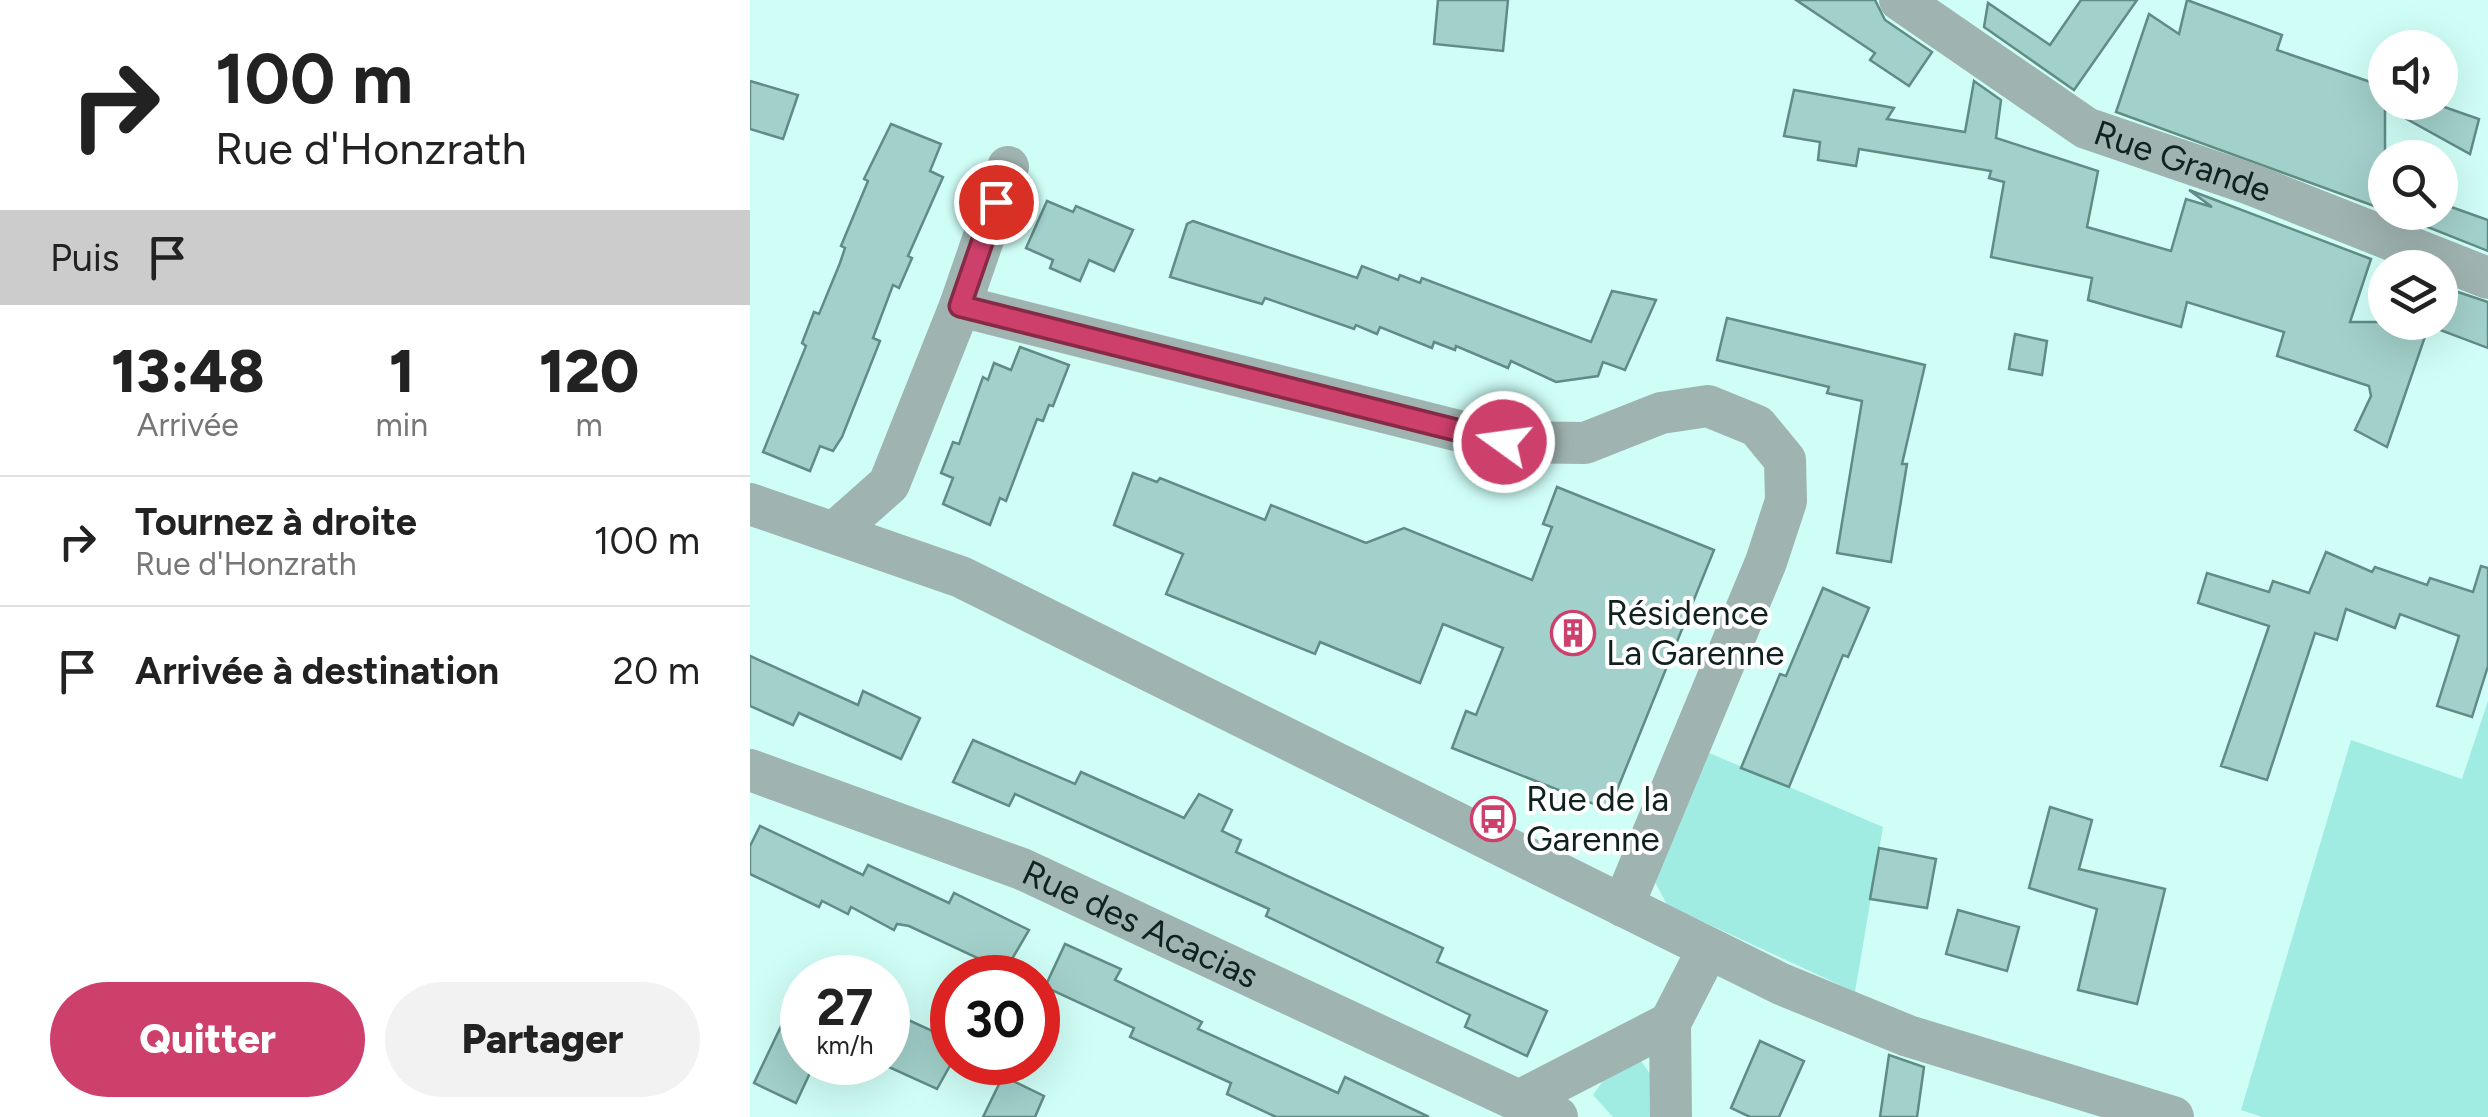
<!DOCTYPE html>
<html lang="fr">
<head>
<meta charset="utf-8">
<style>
	body { margin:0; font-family:Figtree,sans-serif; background:#f2f2f2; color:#222; height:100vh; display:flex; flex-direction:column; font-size:38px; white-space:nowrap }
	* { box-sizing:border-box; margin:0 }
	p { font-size:32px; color:#767676 }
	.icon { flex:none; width:55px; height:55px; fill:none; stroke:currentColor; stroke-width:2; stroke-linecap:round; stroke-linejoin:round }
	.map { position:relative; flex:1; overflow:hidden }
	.panel { display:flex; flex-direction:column; background:#fff; width:750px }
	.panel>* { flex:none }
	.banner { background:#fff; color:#222; overflow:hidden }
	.buttons { position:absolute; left:1618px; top:30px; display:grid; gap:20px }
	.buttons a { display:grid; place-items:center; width:90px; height:90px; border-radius:50%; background:#fff; box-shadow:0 10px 40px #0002; font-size:50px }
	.speed { position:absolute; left:30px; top:955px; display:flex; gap:20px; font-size:50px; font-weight:700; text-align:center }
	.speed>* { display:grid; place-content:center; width:130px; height:130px; border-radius:50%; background:#fff; box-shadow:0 10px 40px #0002; line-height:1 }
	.speed small { font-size:25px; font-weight:400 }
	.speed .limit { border:15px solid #d22; background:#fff; color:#111 }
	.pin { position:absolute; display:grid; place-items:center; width:85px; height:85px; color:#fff; margin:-42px; border:5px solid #fff; border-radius:50%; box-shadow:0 2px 10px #0007 }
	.me { position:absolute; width:110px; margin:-55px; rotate:284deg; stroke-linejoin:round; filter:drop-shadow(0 0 8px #0008) }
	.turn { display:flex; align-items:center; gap:35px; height:210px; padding:0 50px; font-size:45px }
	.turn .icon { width:130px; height:130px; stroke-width:2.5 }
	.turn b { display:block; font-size:70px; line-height:85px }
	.then { display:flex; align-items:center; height:95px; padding:0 50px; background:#0003; gap:20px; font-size:38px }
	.eta { display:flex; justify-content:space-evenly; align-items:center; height:170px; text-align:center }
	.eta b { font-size:60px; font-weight:800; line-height:70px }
	.primary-button { display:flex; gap:20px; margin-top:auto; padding:20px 50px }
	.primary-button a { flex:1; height:115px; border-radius:60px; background:#ce406c; color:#fff; font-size:40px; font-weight:800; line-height:115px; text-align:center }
	.primary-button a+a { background:#f2f2f2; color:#222 }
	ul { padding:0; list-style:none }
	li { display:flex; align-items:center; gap:30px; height:130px; padding:0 50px; border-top:2px solid #e0e0e0 }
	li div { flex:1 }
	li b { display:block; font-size:38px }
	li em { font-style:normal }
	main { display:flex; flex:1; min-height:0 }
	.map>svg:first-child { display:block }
</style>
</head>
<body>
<main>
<section class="panel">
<div class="banner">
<div class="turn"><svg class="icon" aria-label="right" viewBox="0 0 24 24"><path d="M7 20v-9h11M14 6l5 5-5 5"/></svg><div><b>100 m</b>Rue d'Honzrath</div></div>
<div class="then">Puis<svg class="icon" aria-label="arrive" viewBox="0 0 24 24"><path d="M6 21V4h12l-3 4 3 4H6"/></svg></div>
</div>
<div class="eta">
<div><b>13:48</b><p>Arrivée</p></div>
<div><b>1</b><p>min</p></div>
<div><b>120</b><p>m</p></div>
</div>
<ul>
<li><svg class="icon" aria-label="right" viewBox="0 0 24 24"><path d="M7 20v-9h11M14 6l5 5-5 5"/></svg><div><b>Tournez à droite</b><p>Rue d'Honzrath</p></div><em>100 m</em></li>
<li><svg class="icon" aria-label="arrive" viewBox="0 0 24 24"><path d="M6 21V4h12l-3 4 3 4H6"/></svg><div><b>Arrivée à destination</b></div><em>20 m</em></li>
</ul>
<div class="primary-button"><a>Quitter</a><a>Partager</a></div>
</section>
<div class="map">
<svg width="1738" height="1117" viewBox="0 0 1738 1117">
	<rect width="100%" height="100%" fill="#cffef7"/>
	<g fill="#a1ece2">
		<polygon points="1738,701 1738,1117 1512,1117 1491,1110 1601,740 1712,779"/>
		<polygon points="950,749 1133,827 1105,992 917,905 899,870"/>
		<polygon points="891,1061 908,1085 901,1117 863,1117 843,1095 855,1078"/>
	</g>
	<g fill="#a2d0ca" stroke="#608c86" stroke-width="2.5">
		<polygon points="688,0 758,0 753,51 684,44"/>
		<polygon points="1046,0 1125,0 1135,20 1182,52 1159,86 1120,60 1125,53"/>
		<polygon points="1331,0 1387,0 1324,90 1234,27 1238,3 1300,45"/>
		<polygon points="1437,0 1532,35 1527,50 1635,87 1635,102 1680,102 1729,119 1720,154 1635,107 1635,210 1366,112 1399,14 1429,34"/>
		<polygon points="0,81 48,95 33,139 0,129"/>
		<polygon points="1224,81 1251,100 1246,138 1348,171 1337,227 1421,251 1436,199 1462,207 1439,190 1621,259 1600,322 1680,322 1637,447 1605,430 1621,396 1619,386 1527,356 1534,332 1437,302 1431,327 1338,300 1342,278 1241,257 1254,182 1239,178 1241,171 1109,149 1106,166 1068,160 1070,142 1034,136 1044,90 1144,108 1137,119 1215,132"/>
		<polygon points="141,124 191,144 180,171 193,177 158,256 162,258 149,288 143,285 123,338 130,341 92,437 83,451 70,446 60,471 13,452 56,346 52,343 64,312 69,314 90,263 95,248 91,246 118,181 114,179"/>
		<polygon points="297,201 323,212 326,206 383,230 364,271 339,260 330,281 300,268 303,260 276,248"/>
		<polygon points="1690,203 1738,220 1738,251 1640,212 1690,212"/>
		<polygon points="443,221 607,278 612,266 648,280 650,275 670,283 672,278 841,342 862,291 906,300 875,370 853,362 848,376 806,382 761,361 758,368 706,346 705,350 684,342 682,348 630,327 627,334 606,325 604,329 515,298 512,304 420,277 437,224"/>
		<polygon points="1690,286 1738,302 1738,348 1690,330"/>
		<polygon points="977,318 1175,365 1152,464 1157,464 1141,562 1087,553 1112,401 1077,393 1079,387 967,360"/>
		<polygon points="1265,334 1297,341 1292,375 1259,369"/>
		<polygon points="270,347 319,365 303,406 299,405 293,421 287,419 256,501 250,498 240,525 193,504 203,478 191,473 203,442 209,444 233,377 238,380 244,363 261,370"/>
		<polygon points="383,473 407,482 410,478 515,520 521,505 616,543 654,528 782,580 802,527 793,524 807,487 964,550 859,810 702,748 716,711 726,715 753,648 693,624 670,683 570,642 565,654 416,594 433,554 364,525"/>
		<polygon points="1576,552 1622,572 1625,567 1677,585 1680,578 1723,592 1731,566 1738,568 1738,666 1722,717 1687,706 1709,636 1650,614 1645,628 1596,609 1587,640 1565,633 1517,780 1471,766 1519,626 1448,603 1457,573 1519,592 1523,581 1559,593"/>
		<polygon points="1073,588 1119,608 1098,657 1093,655 1039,787 991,768 1030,674 1036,676"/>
		<polygon points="0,656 108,705 113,691 170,718 151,759 49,713 43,725 0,706"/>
		<polygon points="223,740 325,784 331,772 434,818 449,794 482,810 472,831 491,840 486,852 693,948 687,962 797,1011 777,1056 715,1027 720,1015 516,916 519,909 265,794 259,806 203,782"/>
		<polygon points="1300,807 1342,820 1329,869 1415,889 1387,1004 1328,990 1347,909 1279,888"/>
		<polygon points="10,826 113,875 118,865 199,903 204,893 279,930 255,971 159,926 147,924 144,930 101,907 98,914 72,901 69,907 0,874 0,846"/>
		<polygon points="1129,848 1186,859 1177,908 1120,899"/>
		<polygon points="1208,910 1269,927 1257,971 1196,954"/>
		<polygon points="315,944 371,969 365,980 452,1022 448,1029 588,1093 595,1077 679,1117 526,1117 477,1094 481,1083 380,1037 384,1028 295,987"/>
		<polygon points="52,982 52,1062 65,1062 46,1103 4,1083"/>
		<polygon points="152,1017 202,1040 202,1062 187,1089 132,1064 138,1062 138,1018 149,1023"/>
		<polygon points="1010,1041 1054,1061 1029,1117 1000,1117 981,1108"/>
		<polygon points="1139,1055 1174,1067 1167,1117 1130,1117"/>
		<polygon points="253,1076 294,1096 285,1117 233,1117"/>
	</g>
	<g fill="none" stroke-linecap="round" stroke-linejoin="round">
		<g stroke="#9fb3b0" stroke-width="42">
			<path id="s1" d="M1150,0L1336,128L1500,184L1738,278"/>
			<polyline points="210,306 753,442 835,443 911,413 958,406 1007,426 1035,460 1036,501 1016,562 873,906"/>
			<polyline points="0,504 211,577 1031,984 1158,1036 1423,1117"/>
			<polyline points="86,531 139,484 210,306 258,167"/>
			<path id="s2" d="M0,770L272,869L769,1101"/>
			<polyline points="807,1117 769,1101 920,1023"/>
			<polyline points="921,1117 920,1023 957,951"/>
		</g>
	</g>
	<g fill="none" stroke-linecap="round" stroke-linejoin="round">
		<defs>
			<polyline id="route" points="246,202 210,306 754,442"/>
		</defs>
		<use href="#route" stroke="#862a46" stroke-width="25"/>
		<use href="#route" stroke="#ce406c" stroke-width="18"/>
	</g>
	<defs>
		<symbol id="building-ring" viewBox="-11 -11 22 22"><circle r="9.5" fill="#fff" stroke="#ce406c" stroke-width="1.5"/><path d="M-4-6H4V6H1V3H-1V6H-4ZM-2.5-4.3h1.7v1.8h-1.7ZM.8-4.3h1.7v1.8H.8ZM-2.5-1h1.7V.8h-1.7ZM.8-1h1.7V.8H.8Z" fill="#ce406c"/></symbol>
		<symbol id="bus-ring" viewBox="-11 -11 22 22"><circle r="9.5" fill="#fff" stroke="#ce406c" stroke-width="1.5"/><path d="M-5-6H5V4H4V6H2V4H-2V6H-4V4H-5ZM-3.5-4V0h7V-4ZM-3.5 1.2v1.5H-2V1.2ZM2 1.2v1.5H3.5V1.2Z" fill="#ce406c"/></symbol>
	</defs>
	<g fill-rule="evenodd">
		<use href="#building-ring" x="798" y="608" width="50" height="50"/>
		<use href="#bus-ring" x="718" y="794" width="50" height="50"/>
	</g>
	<g text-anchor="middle" stroke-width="8" stroke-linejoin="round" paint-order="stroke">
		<g font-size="35" fill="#102220" stroke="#fff">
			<text dy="12" stroke="none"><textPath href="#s1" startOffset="328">Rue Grande</textPath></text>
			<text dy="12" stroke="none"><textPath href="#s2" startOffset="420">Rue des Acacias</textPath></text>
		</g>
		<g font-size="35" fill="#102220" stroke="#fff" text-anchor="start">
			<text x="856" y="625">Résidence<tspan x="856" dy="40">La Garenne</tspan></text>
			<text x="776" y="811">Rue de la<tspan x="776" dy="40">Garenne</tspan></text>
		</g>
	</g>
</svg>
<div class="buttons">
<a><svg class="icon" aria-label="sound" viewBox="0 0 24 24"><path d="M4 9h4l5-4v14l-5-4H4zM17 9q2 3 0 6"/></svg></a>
<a><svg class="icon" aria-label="search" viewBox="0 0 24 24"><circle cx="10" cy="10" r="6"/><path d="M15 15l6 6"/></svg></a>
<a><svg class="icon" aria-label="layers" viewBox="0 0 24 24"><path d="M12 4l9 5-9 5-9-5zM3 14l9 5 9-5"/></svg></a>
</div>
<div class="speed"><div>27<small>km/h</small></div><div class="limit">30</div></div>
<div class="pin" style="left:246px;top:202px;background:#d93025"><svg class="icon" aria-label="arrive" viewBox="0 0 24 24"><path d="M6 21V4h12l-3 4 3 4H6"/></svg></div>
<svg class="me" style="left:754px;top:442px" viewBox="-20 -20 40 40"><circle r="17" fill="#ce406c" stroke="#fff" stroke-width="3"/><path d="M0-11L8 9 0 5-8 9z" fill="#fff"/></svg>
</div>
</main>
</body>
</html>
